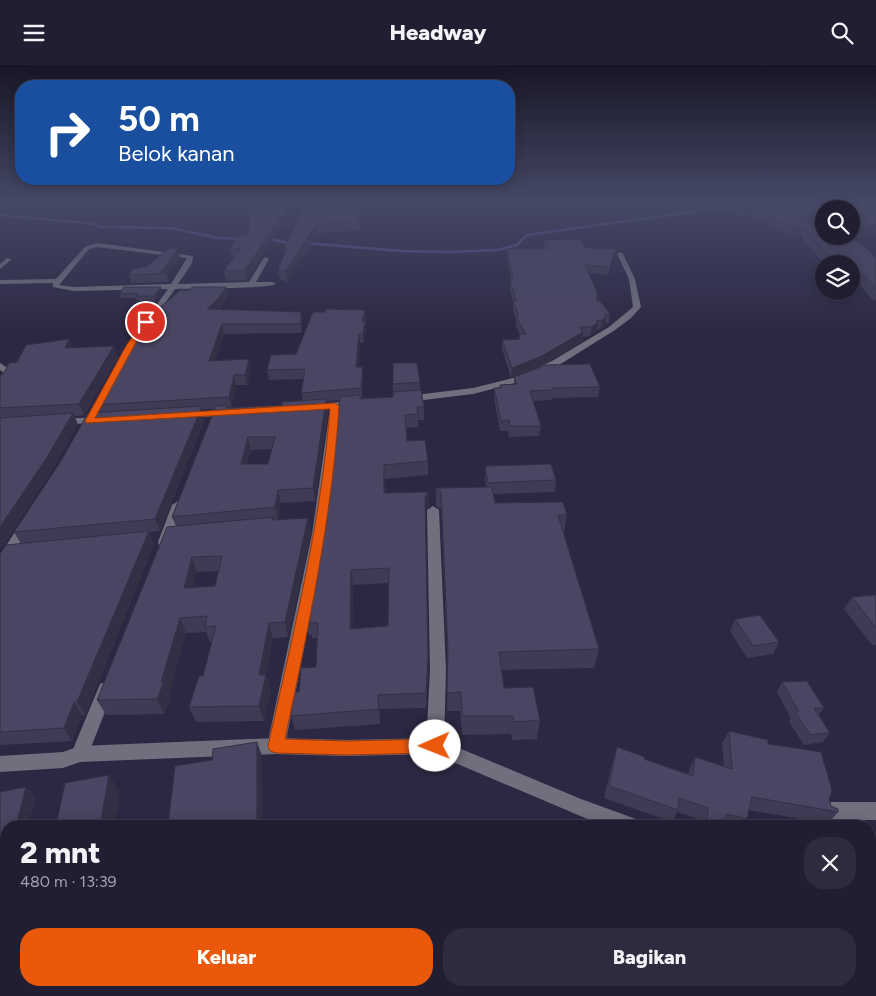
<!DOCTYPE html>
<html lang="id">
<head>
<meta charset="utf-8">
<style>
	body { margin:0; font-family:Figtree,sans-serif; background:#2d2b3e; color:#f1f3f6; height:100vh; display:flex; flex-direction:column; font-size:19px; white-space:nowrap }
	* { box-sizing:border-box; margin:0 }
	p { font-size:16px; color:#a2a2ac }
	.icon { flex:none; width:28px; height:28px; fill:none; stroke:currentColor; stroke-width:2; stroke-linecap:round; stroke-linejoin:round }
	.map { position:relative; flex:1; overflow:hidden }
	.details { position:absolute; left:0px; top:755px; width:876px; height:176px; display:flex; flex-direction:column; background:#211e32; border-radius:20px 20px 0 0; box-shadow:0 2px 12px #0003,0 0 0 1px #3e3c4d }
	.details>* { flex:none }
	.banner { position:absolute; left:15px; top:15px; width:500px; height:105px; border-radius:20px; box-shadow:0 2px 12px #0003,0 0 0 1px #3e3c4d; background:#1a4fa0; color:#fff; overflow:hidden }
	.tools { position:absolute; left:815px; top:135px; display:grid; gap:10px }
	.tools a { display:grid; place-items:center; width:45px; height:45px; border-radius:50%; background:#211e32; box-shadow:0 2px 12px #0003,0 0 0 1px #3e3c4d; font-size:25px }
	.pin { position:absolute; display:grid; place-items:center; width:42px; height:42px; color:#fff; margin:-21px; border:2px solid #fff; border-radius:50%; box-shadow:0 1px 5px #0007 }
	.me { position:absolute; width:55px; margin:-28px; rotate:269deg; stroke-linejoin:round; filter:drop-shadow(0 0 4px #0008) }
	.turn { display:flex; align-items:center; gap:18px; height:105px; padding:0 20px; font-size:22px }
	.turn .icon { width:65px; height:65px; stroke-width:2.5 }
	.turn b { display:block; font-size:35px; line-height:42px }
	.round { display:grid; place-items:center; flex:none; width:52px; height:52px; border-radius:20px; background:#2d2b3e }
	.overview { display:flex; align-items:center; justify-content:space-between; height:85px; padding:0 20px }
	h1 { font-size:30px; font-weight:800; line-height:38px }
	.primary-button { display:flex; gap:10px; margin-top:auto; padding:10px 20px }
	.primary-button a { flex:1; height:58px; border-radius:20px; background:#ea580c; color:#fff; font-size:20px; font-weight:800; line-height:58px; text-align:center }
	.primary-button a+a { background:#2d2b3e; color:#f1f3f6 }
	header { display:flex; justify-content:space-between; align-items:center; height:65px; padding:0 20px; background:#211e32; font-size:22px; font-weight:800 }
	.map>svg:first-child { display:block }
</style>
</head>
<body>
<header><svg class="icon" aria-label="menu" viewBox="0 0 24 24"><path d="M4 6h16M4 12h16M4 18h16"/></svg>Headway<svg class="icon" aria-label="search" viewBox="0 0 24 24"><circle cx="10" cy="10" r="6"/><path d="M15 15l6 6"/></svg></header>
<div class="map">
<svg width="876" height="931" viewBox="0 0 876 931">
	<rect width="100%" height="100%" fill="#2c2843"/>
	<g fill="none" stroke-linecap="round" stroke-linejoin="round">
		<g stroke="#574d8b" stroke-width="2.5">
			<polyline points="0,150 97,159 99,162 171,163 218,173 243,174"/>
			<polyline points="266,173 292,179"/>
			<polyline points="305,178 401,186 449,187 497,185 517,180 527,170 727,142"/>
		</g>
		<g fill="#706f7d" fill-rule="evenodd">
			<path d="M97,178L193,191L192,198L178,219L249,217L263,194L266,192L269,194L256,217H272L276,219C268,224 190,223 175,224L130,288L127,289L123,286L168,224L74,226L53,222V218L0,219V215L56,214L85,182ZM97,182L187,193L171,219L74,222L59,220L89,184Z"/>
			<polygon points="620,187 623,189 635,214 641,242 631,253 615,265 559,300 527,315 473,329 407,337 402,334 407,331 473,323 521,311 552,296 609,262 633,242 629,214 617,189"/>
			<polygon points="7,193 12,194 0,204 0,199"/>
			<path d="M0,298L12,306C12,313 8,322 0,324V315L3,307L0,305Z"/>
			<path d="M354,336L359,339L357,341L340,343C330,457 307,569 285,681L282,687L276,689L270,687L267,681L312,469L330,344L312,345L307,342L312,339Z"/>
			<polygon points="230,345 233,346 233,350 187,353 182,350 187,347"/>
			<polygon points="100,352 105,355 104,357 60,360 55,357 60,354"/>
			<polygon points="178,436 184,440 170,477 169,480 159,480 158,477 172,440"/>
			<polygon points="433,441 439,445 446,605 444,681 441,687 435,689 429,687 426,681 430,605 427,445"/>
			<polygon points="26,455 32,459 5,503 0,505 0,490 22,456"/>
			<polygon points="106,617 112,619 114,624 86,695 80,697 74,695 71,689 98,624 100,619"/>
			<polygon points="830,737 876,737 876,755 830,755 823,753 821,746 823,739"/>
		</g>
		<g fill="#706f7d" fill-rule="evenodd">
			<polygon points="276,673 347,675 435,673 581,734 636,754 639,761 604,761 434,689 347,691 276,689 80,697 63,703 0,707 0,691 63,687 80,681"/>
			<polygon points="763,925 785,925 787,931 765,931"/>
		</g>
	</g>
	<g fill="#3f3b54" fill-rule="evenodd">
		<polygon points="180,136 217,136 202,143 181,141"/>
		<polygon points="249,136 298,136 246,215 226,216 224,206 234,192 232,192 230,183 249,170"/>
		<polygon points="306,136 363,144 364,152 361,153 361,157 359,157 360,165 317,168 287,217 280,214 278,204 285,189 284,184"/>
		<path d="M671,136H779L797,142L836,137L833,136H876V167L850,173L861,178L876,193V235L871,234L859,218H851V199H824L799,169L791,170L747,150L743,151L704,138L681,140ZM824,144H851V171H824Z"/>
		<polygon points="544,175 586,183 615,184 608,210 589,208 597,236 610,249 609,258 605,259 605,261 600,264 596,265 596,267 590,271 583,272 582,277 541,301 511,313 502,284 502,275 518,274 519,269 520,269 517,264 516,259 516,255 513,245 513,237 510,223 511,214 507,192 507,184 543,184"/>
		<polygon points="180,193 167,210 168,217 131,218 129,210 146,202"/>
		<path d="M226,222L228,230L221,242L219,245L301,247L302,256V268L224,269L215,295L249,294L251,304L247,320H236L231,343L282,340L303,336L301,328L304,314L269,315L267,305L296,289L325,247L365,245L366,265L363,278H360L358,302H363V312L362,333L393,332V298L420,317V325L424,342V355H418V362L406,363L407,376L428,396V410L384,414L385,428L429,427V441L425,445L428,605L426,643L380,644V659L295,665L291,651L299,627L316,602L317,573H312V570H309L306,556L328,442L340,335L327,336L328,346L315,436L281,438L278,455L311,468L288,572L273,573L266,610L271,625L264,656L196,657L189,642L203,611L212,577H210L206,567L186,568L169,628L171,632L164,649L106,650L97,635L176,461L172,452L215,344H203L205,353L160,466L149,467L154,479L85,650H82L72,676L0,680V489L21,479L14,467L97,348L94,340L140,269L190,225ZM272,384L268,399H247L251,385ZM218,506L215,521L193,522L197,507ZM389,518L388,561L352,564L353,520Z"/>
		<polygon points="162,226 155,236 137,236 136,233 121,233 120,229"/>
		<polygon points="72,282 118,292 84,350 74,351 78,360 51,406 3,481 0,482 0,311 17,297"/>
		<polygon points="514,312 600,322 598,332 552,333 551,335 533,336 541,361 539,371 509,372 508,366 500,366 494,333 494,323 500,323 500,320 514,319"/>
		<polygon points="485,401 556,415 555,427 493,429 495,438 567,450 564,468 599,584 594,603 502,605 504,623 540,655 537,674 512,675 511,669 462,670 460,646 447,646 448,602 441,445 436,441 436,423 486,422 485,413"/>
		<polygon points="876,530 876,580 872,580 844,544 852,532"/>
		<polygon points="735,554 779,577 773,589 747,593 730,566"/>
		<polygon points="782,617 824,643 818,650 830,668 823,677 804,680 789,657 791,653 777,627"/>
		<polygon points="729,666 768,679 829,734 831,741 838,747 828,759 749,745 747,754 742,761 701,761 701,755 677,747 672,757 604,733 613,695 617,682 644,694 689,709 689,705 695,692 724,701 722,679"/>
		<polygon points="784,756 799,761 780,761"/>
	</g>
	<g fill="#333045">
		<polygon points="200,136 217,136 202,143"/>
		<polygon points="291,136 298,136 246,215 245,205"/>
		<polygon points="361,136 414,136 363,144 364,152 361,153 361,157 357,157 357,149 359,144"/>
		<polygon points="682,136 704,136 704,138 681,140"/>
		<polygon points="749,142 747,150 743,151 745,143"/>
		<polygon points="316,159 317,168 287,217 285,207"/>
		<polygon points="876,159 876,167 848,173 849,171 851,171 851,165"/>
		<polygon points="802,161 799,169 791,170 793,162"/>
		<polygon points="178,184 180,193 167,210 166,208 160,208"/>
		<polygon points="161,222 162,226 155,236 154,231"/>
		<polygon points="226,222 228,230 221,242 210,253 207,244"/>
		<polygon points="365,245 365,253 362,265 362,256"/>
		<polygon points="301,247 302,256 302,268 301,259"/>
		<polygon points="606,252 605,261 600,264 602,255"/>
		<polygon points="365,256 366,265 363,278 363,269"/>
		<polygon points="598,258 596,267 590,271 592,262"/>
		<polygon points="222,259 224,269 212,305 209,296"/>
		<polygon points="583,267 582,277 571,284 541,301 511,313 512,303"/>
		<polygon points="359,269 360,278 357,312 356,302"/>
		<polygon points="69,274 73,285 65,283"/>
		<polygon points="114,281 118,292 84,350 79,339"/>
		<polygon points="249,294 251,304 247,320 245,310"/>
		<polygon points="363,302 363,312 362,333 361,323"/>
		<polygon points="234,310 236,320 231,343 229,332"/>
		<polygon points="326,334 328,346 315,436 313,423"/>
		<polygon points="202,341 205,353 160,466 155,454"/>
		<polygon points="73,348 78,360 51,406 3,481 0,482 0,462"/>
		<polygon points="248,372 251,385 244,412 241,399"/>
		<polygon points="278,425 281,438 278,455 275,442"/>
		<polygon points="429,427 429,441 425,445 425,431"/>
		<polygon points="308,453 311,468 288,572 285,557"/>
		<polygon points="149,466 154,479 85,650 77,637"/>
		<polygon points="192,492 197,507 190,538 184,523"/>
		<polygon points="351,505 353,520 352,579 350,564"/>
		<polygon points="180,553 186,568 169,628 171,632 164,649 157,634 161,617"/>
		<polygon points="269,558 273,573 266,610 271,625 264,656 259,641 259,610"/>
		<polygon points="428,590 428,605 426,643 426,628"/>
		<polygon points="378,630 380,644 380,659 379,644"/>
		<polygon points="74,637 82,650 72,676 64,663"/>
		<polygon points="257,677 262,691 263,761 220,761"/>
		<polygon points="109,710 120,727 115,761 100,761"/>
		<polygon points="26,722 36,733 28,761 16,761"/>
		<polygon points="6,796 6,835 0,836 0,819"/>
		<polygon points="338,925 342,925 343,931 339,931"/>
	</g>
	<g fill="#494562" stroke="#333045" fill-rule="evenodd">
		<polygon points="249,136 291,136 245,205 224,206 241,183 230,183 240,170 249,170"/>
		<polygon points="306,136 362,136 361,136 363,144 359,144 361,149 357,149 359,157 316,159 285,207 278,204 287,184 284,184"/>
		<polygon points="724,136 734,136 824,163 824,171 846,171 861,178 876,193 876,224 863,209 851,209 851,199 837,199 830,193 802,161 793,162 749,142 745,143"/>
		<polygon points="756,136 779,136 797,142 841,136 876,136 876,159 851,165 851,144 824,144 824,156"/>
		<polygon points="544,175 581,175 586,183 615,184 610,202 585,200 597,227 597,236 600,236 610,249 604,250 606,252 602,255 596,256 598,258 592,262 580,262 583,267 542,291 512,303 502,275 520,274 519,269 526,269 518,255 517,249 518,249 513,236 516,236 510,214 513,214 507,184 548,184"/>
		<polygon points="169,183 178,184 160,208 166,208 129,210 133,204 146,202"/>
		<polygon points="124,222 161,222 154,231 136,231 138,228 120,229"/>
		<polygon points="192,222 226,222 219,233 207,244 301,247 301,259 222,259 209,296 249,294 245,310 234,310 229,332 94,340 131,276 140,269 153,248 181,225 190,225"/>
		<polygon points="326,244 365,245 362,256 365,256 363,269 359,269 356,302 363,302 361,323 301,328 305,304 267,305 271,290 296,289 313,247 325,247"/>
		<polygon points="69,274 65,283 114,281 79,339 0,343 0,311 3,309 9,298 17,297 26,280"/>
		<polygon points="393,298 417,298 420,317 393,319"/>
		<polygon points="590,299 600,322 552,323 553,325 530,326 541,361 510,361 509,355 501,356 494,323 501,323 500,320 517,319 514,312 546,300"/>
		<path d="M421,325L424,342H417L418,349L405,350L407,376L425,375L428,396L384,400V428L429,427L425,431L428,590L426,628L378,630L379,644L291,651L293,627H299L301,603L316,602L318,558H310V555L306,556L328,442L340,332L360,330V334L393,332V327ZM389,503L388,561L350,564L351,505Z"/>
		<path d="M326,334L313,423L278,425L275,442L172,452L216,341L226,340V343L282,340V337ZM248,372H275L268,399H241Z"/>
		<polygon points="202,341 155,454 14,467 61,396 88,348"/>
		<polygon points="73,348 46,394 0,462 0,353"/>
		<polygon points="551,399 556,415 488,418 485,401"/>
		<polygon points="492,422 495,438 563,437 567,450 558,450 599,584 499,587 504,623 533,622 540,655 514,657 513,651 462,651 461,627 447,628 448,586 441,427 436,423"/>
		<path d="M273,452L272,455L308,453L285,557L269,558L259,610H266L259,641L189,642L199,611H203L216,561L205,562L207,551L180,553L161,617H164L157,634L97,635L167,462ZM222,491L215,521L184,523L192,492Z"/>
		<polygon points="149,466 77,637 74,637 64,663 0,667 0,489 6,480"/>
		<polygon points="876,530 876,563 852,532"/>
		<polygon points="760,550 779,577 753,581 735,554"/>
		<polygon points="807,616 824,643 814,643 830,668 810,670 795,647 799,647 782,617"/>
		<polygon points="729,666 768,675 768,679 821,687 832,725 829,734 831,741 838,744 838,747 752,732 747,754 726,749 725,761 722,761 707,756 708,743 679,733 678,745 609,721 617,682 645,692 644,694 693,711 695,692 732,704"/>
		<polygon points="257,677 257,754 220,761 168,761 175,701 212,695 213,684"/>
		<polygon points="109,710 100,761 56,761 65,718"/>
		<polygon points="26,722 16,761 6,761 6,796 0,819 0,727"/>
		<polygon points="784,756 799,761 784,761"/>
		<polygon points="586,759 596,761 586,761"/>
		<polygon points="198,925 338,925 339,931 197,931"/>
	</g>
	<linearGradient id="sky" x2="0" y2="1"><stop stop-color="#181625"/><stop offset="0.51" stop-color="#454866"/><stop offset="1" stop-color="#454866" stop-opacity="0"/></linearGradient>
	<rect width="876" height="266" fill="url(#sky)"/>
	<path fill="#ea580c" stroke="#983908" d="M143,256L149,257L134,281L95,353L335,338L339,341C332,453 308,564 285,674L346,676L435,674L441,676L443,681L441,686L435,688L346,690L276,688L270,686L268,681C293,569 321,458 330,344L86,358L85,356L126,281Z"/>
</svg>
<div class="tools">
<a><svg class="icon" aria-label="search" viewBox="0 0 24 24"><circle cx="10" cy="10" r="6"/><path d="M15 15l6 6"/></svg></a>
<a><svg class="icon" aria-label="layers" viewBox="0 0 24 24"><path d="M12 4l9 5-9 5-9-5zM3 14l9 5 9-5"/></svg></a>
</div>
<div class="pin" style="left:146px;top:257px;background:#d93025"><svg class="icon" aria-label="arrive" viewBox="0 0 24 24"><path d="M6 21V4h12l-3 4 3 4H6"/></svg></div>
<svg class="me" style="left:435px;top:681px" viewBox="-20 -20 40 40"><circle r="19" fill="#fff"/><path d="M0-13L10 11 0 6-10 11z" fill="#ea580c"/></svg>
<div class="banner">
<div class="turn"><svg class="icon" aria-label="right" viewBox="0 0 24 24"><path d="M7 20v-9h11M14 6l5 5-5 5"/></svg><div><b>50 m</b>Belok kanan</div></div>
</div>
<section class="details">
<div class="overview"><div><h1>2 mnt</h1><p>480 m · 13:39</p></div><a class="round"><svg class="icon" aria-label="close" viewBox="0 0 24 24"><path d="M6 6l12 12M18 6L6 18"/></svg></a></div>
<div class="primary-button"><a>Keluar</a><a>Bagikan</a></div>
</section>
</div>
</body>
</html>
